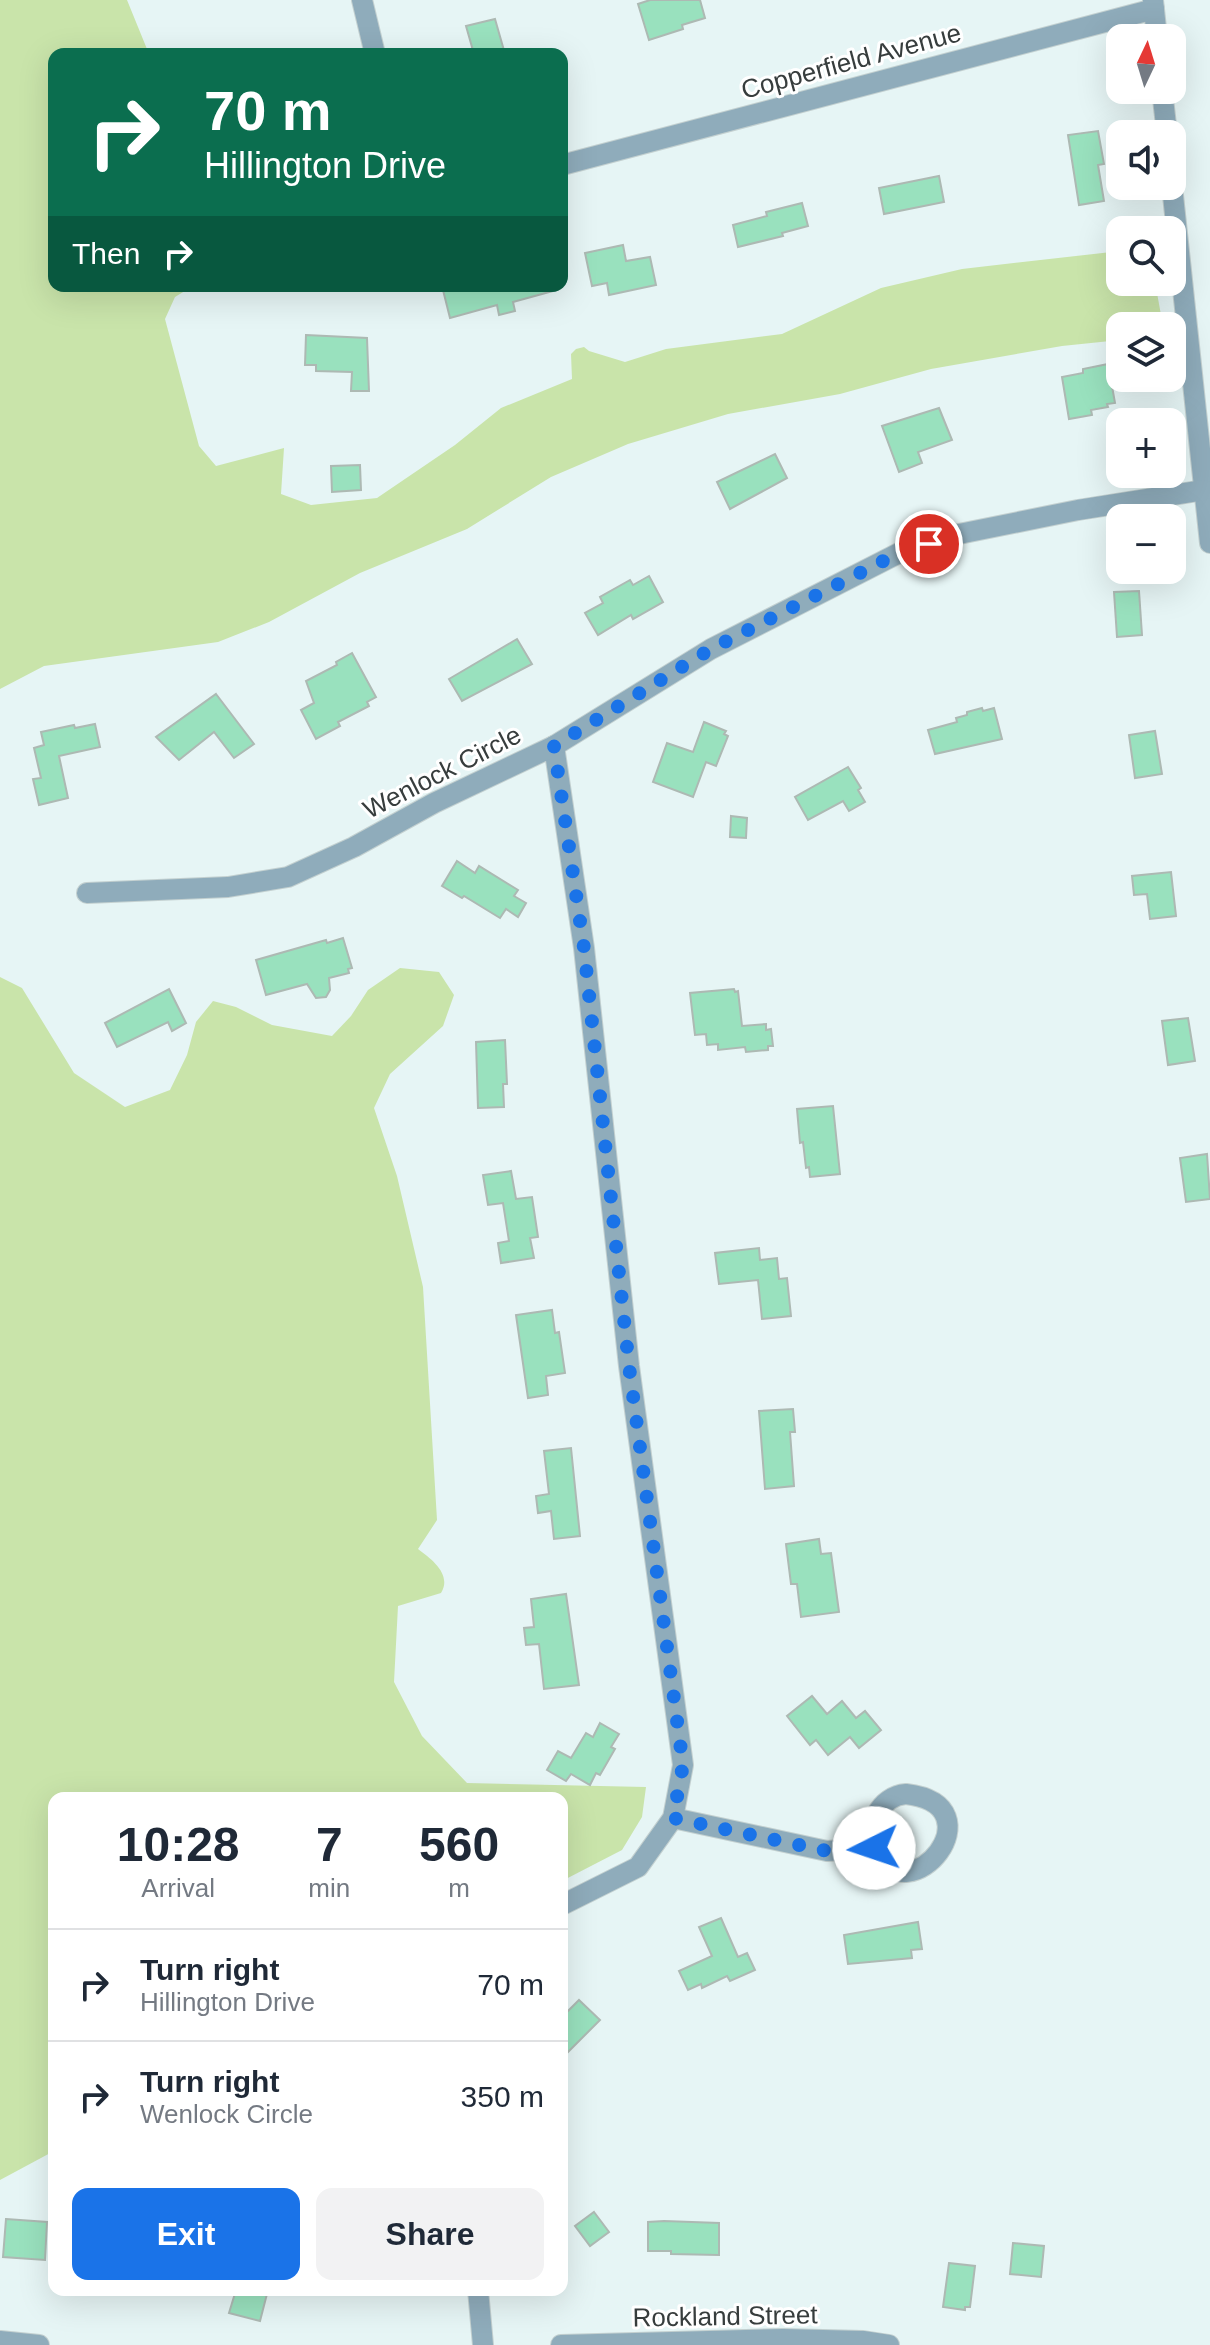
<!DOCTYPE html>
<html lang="en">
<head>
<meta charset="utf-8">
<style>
	body { margin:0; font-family:Arial,sans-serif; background:#f2f2f3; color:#1f2937; height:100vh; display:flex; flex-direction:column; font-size:30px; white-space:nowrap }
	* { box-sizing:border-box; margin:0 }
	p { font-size:26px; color:#747a83 }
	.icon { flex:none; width:44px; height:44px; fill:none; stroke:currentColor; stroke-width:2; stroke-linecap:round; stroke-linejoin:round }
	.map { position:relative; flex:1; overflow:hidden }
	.sheet { position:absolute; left:48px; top:1792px; width:520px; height:504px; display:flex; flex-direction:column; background:#fff; border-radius:16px; box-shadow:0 8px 32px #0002 }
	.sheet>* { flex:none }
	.banner { position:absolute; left:48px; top:48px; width:520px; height:244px; border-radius:16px; box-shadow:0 8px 32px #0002; background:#0b6e4f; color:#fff; overflow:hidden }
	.needle { width:52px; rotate:4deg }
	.controls { position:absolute; left:1106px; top:24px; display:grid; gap:16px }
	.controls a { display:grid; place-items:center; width:80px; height:80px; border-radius:16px; background:#fff; box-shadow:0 8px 32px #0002; font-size:40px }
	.pin { position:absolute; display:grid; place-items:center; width:68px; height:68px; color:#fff; margin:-34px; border:4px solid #fff; border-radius:50%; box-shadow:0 2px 8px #0007 }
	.me { position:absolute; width:88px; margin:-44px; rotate:266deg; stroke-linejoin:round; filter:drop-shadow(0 0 6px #0008) }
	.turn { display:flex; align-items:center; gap:28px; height:168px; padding:0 24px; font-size:36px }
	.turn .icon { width:104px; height:104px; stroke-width:2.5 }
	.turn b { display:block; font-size:56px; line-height:68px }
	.then { display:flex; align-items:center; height:76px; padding:0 24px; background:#0003; gap:16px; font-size:30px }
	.eta { display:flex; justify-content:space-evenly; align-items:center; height:136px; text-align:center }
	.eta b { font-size:48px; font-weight:700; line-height:56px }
	.primary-button { display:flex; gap:16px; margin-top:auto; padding:16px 24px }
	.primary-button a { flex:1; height:92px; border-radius:16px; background:#1a73e8; color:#fff; font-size:32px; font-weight:700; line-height:92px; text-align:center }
	.primary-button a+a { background:#f2f2f3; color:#1f2937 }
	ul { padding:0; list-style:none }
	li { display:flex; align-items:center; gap:24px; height:112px; padding:0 24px; border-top:2px solid #e0e1e3 }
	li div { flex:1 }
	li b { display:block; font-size:30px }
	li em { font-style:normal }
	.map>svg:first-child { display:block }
</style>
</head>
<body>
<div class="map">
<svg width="1210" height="2345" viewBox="0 0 1210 2345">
	<rect width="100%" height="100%" fill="#e6f5f5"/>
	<g fill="#c9e4aa">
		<polygon points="0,0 127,0 149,54 54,54 54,286 193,286 175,297 165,319 199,446 216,466 284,448 281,494 311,505 377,498 455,445 501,408 572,379 571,354 576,349 584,347 589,351 625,362 666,349 782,334 881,288 962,269 1120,251 1120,282 1155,282 1163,326 1120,326 1120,340 1062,346 931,369 840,394 728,414 628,444 551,477 467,529 360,573 269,622 218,642 44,666 0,689"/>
		<path d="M400,968L439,972L454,995L443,1026L390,1074L374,1108L397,1176L423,1287L437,1520L418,1549C433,1560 452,1575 441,1593L398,1606L394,1682L422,1736L467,1783L646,1787L642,1817L622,1850L562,1881V1798H54V2151L0,2180V977L22,988L74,1073L125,1107L170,1090L187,1055L196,1022L213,1001L236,1007L272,1025L332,1036L351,1016L368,990Z"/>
	</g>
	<g fill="#99e1be" stroke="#adb9b3" stroke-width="2">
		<polygon points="650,0 700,0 705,18 682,25 683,29 649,40 638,4"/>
		<polygon points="495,19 505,54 474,54 466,26"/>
		<polygon points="1098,131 1104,164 1098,165 1104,201 1079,205 1068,135"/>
		<polygon points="939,176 944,202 884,214 879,188"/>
		<polygon points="802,203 808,226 782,233 783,236 738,247 733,225 767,216 766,212"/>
		<polygon points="623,245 626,261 650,257 656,285 609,295 607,283 592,286 585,253"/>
		<polygon points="442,286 552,286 553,291 513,302 515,311 499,315 497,305 450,318"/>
		<polygon points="306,335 367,338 369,391 351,391 352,372 316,371 316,365 305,365"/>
		<polygon points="1108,364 1115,403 1107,404 1108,407 1091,410 1092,415 1069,419 1062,377 1083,373 1083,369"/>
		<polygon points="939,408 952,440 918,452 922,463 899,472 882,426"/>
		<polygon points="775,454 787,478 730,509 717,482"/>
		<polygon points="360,465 361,490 332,492 331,466"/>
		<polygon points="649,576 663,602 633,619 631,615 598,635 585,613 603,603 600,597 630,580 633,585"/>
		<polygon points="1139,591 1142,635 1117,637 1114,592"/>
		<polygon points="517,639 532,664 462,701 449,679"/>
		<polygon points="352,653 376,697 367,702 369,706 338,722 340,726 316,739 301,710 314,703 306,681 337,665 336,662"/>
		<polygon points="216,694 254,744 234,758 214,732 179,760 156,737"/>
		<polygon points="982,708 983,711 994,708 1002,739 935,754 928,730 957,722 956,718 967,715 967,712"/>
		<polygon points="704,722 726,731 724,734 728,736 716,766 706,762 693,797 653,782 667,743 693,752"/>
		<polygon points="95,724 100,747 59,756 68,798 39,805 33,779 41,778 34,748 44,745 41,732 74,725 75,728"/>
		<polygon points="1155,731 1162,774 1135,778 1129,735"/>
		<polygon points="848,767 861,788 858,790 865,802 849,811 843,801 808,820 795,797"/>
		<polygon points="731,816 747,818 746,838 730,837"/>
		<polygon points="457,861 475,873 479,866 518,890 514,896 526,903 518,917 506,909 500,918 464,896 462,898 442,886"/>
		<polygon points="1171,872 1176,916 1150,919 1147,894 1134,895 1132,876"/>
		<polygon points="343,938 352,968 348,969 349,973 329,978 330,990 326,997 316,998 307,984 266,995 256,960 326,940 327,943"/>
		<polygon points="169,989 186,1023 172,1031 168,1022 117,1047 105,1023"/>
		<polygon points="734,989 735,992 738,991 742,1026 766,1024 766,1030 771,1029 773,1046 768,1046 768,1050 746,1052 745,1047 718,1050 718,1044 707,1045 706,1034 695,1035 690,993"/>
		<polygon points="1188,1018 1195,1061 1168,1065 1162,1021"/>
		<polygon points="505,1040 507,1084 503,1084 504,1107 478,1108 476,1042"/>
		<polygon points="833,1106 840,1174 810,1177 809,1167 806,1168 803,1142 800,1143 797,1109"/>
		<polygon points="1207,1154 1210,1199 1186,1202 1180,1158"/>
		<polygon points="511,1171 516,1199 532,1197 538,1237 530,1238 534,1258 501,1263 498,1243 509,1241 503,1203 488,1205 483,1175"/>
		<polygon points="759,1248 760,1260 777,1258 779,1279 787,1278 791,1316 762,1319 758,1280 719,1284 715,1253"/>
		<polygon points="552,1310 555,1333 559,1332 565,1373 546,1376 548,1395 528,1398 516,1315"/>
		<polygon points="793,1409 795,1432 790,1432 794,1486 765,1489 759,1411"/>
		<polygon points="571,1448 580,1536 554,1539 551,1511 538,1513 536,1496 549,1494 544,1451"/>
		<polygon points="819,1539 821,1554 831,1553 839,1612 801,1617 797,1584 791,1584 786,1544"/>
		<polygon points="566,1594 579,1685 544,1689 539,1644 526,1645 524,1628 534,1627 531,1599"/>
		<polygon points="812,1696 827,1714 842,1701 856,1718 865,1711 881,1730 859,1748 850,1737 828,1755 816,1740 810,1745 787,1716"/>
		<polygon points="600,1723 619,1734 611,1747 615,1749 600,1775 596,1773 590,1785 571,1774 566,1781 547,1770 558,1751 571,1758 586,1733 593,1737"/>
		<polygon points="721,1918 738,1957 747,1953 755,1970 730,1981 727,1976 702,1988 701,1984 688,1990 679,1971 712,1956 699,1927"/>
		<polygon points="918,1922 922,1949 911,1950 912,1958 848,1964 844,1935"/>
		<polygon points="579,2000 600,2020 562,2058 562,2017"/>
		<polygon points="594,2212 609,2232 590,2246 575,2226"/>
		<polygon points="6,2219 47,2222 45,2260 3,2257"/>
		<polygon points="664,2221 719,2223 719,2255 671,2254 671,2251 648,2251 648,2222"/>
		<polygon points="1013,2243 1044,2246 1041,2277 1010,2274"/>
		<polygon points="949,2263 975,2266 970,2307 965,2307 965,2310 943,2307"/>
		<polygon points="236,2290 268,2290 260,2321 229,2313"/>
	</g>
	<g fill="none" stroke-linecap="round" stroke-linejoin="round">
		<defs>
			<g id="minor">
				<polyline points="362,0 375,54"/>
				<polyline points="1153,0 1157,38"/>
				<polyline points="1162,90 1167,134"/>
				<polyline points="562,165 1154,9"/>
				<polyline points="1172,186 1210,543"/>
				<polyline points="554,746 584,948 629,1366 683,1765 673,1818 638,1867 562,1905"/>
				<polyline points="87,893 228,887 288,877 354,847 434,803 554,746 711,649 899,553 959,534 1078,510 1204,490"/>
				<path d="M906,1794C1001,1805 908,1919 876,1850C865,1826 880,1796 906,1794Z"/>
				<polyline points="673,1818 827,1851 874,1848"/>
				<polyline points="478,2290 483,2345"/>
				<polyline points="0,2341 39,2345"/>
				<polyline points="561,2345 783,2339 863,2341 889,2345"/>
			</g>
		</defs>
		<use href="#minor" stroke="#c3d0d0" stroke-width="22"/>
		<use href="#minor" stroke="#8facbb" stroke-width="20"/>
	</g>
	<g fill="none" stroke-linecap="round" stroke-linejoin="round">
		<polyline stroke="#1a73e8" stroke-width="14" stroke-dasharray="0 25.2" points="874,1848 827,1851 673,1818 683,1765 629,1366 584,948 554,746 711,649 899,553 929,544"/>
	</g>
	<g text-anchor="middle" stroke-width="6" stroke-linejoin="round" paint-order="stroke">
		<g font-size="26" fill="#373d3d" stroke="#fff">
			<text transform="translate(851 61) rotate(-15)" y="9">Copperfield Avenue</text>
			<text transform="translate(442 772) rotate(-27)" y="9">Wenlock Circle</text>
			<text transform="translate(725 2316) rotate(-1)" y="9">Rockland Street</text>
		</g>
	</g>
</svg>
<div class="controls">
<a><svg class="needle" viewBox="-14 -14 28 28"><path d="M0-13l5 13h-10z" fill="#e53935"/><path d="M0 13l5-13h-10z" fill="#747a83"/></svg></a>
<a><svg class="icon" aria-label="sound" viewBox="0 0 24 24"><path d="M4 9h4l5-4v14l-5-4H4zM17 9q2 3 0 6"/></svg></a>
<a><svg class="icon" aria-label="search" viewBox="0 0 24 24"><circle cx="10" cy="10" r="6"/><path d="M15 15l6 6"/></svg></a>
<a><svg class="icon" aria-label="layers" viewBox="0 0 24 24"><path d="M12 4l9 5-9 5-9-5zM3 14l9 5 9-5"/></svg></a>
<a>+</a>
<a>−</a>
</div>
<div class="pin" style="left:929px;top:544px;background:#d93025"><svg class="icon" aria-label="arrive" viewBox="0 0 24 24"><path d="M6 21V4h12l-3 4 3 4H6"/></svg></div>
<svg class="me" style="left:874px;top:1848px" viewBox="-20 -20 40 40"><circle r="19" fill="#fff"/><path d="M0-13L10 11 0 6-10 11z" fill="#1a73e8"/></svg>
<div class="banner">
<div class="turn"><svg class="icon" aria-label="right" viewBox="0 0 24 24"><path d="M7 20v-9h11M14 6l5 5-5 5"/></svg><div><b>70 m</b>Hillington Drive</div></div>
<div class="then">Then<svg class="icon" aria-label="right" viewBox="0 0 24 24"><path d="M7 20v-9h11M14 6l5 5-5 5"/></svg></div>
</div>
<section class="sheet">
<div class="eta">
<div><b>10:28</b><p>Arrival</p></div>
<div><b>7</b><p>min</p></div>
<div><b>560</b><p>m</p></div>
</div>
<ul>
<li><svg class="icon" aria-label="right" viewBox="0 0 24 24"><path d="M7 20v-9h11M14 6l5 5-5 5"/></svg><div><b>Turn right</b><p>Hillington Drive</p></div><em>70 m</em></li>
<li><svg class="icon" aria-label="right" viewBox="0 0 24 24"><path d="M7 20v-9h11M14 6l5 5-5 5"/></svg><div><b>Turn right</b><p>Wenlock Circle</p></div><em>350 m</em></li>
</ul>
<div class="primary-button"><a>Exit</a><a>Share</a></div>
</section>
</div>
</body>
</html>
